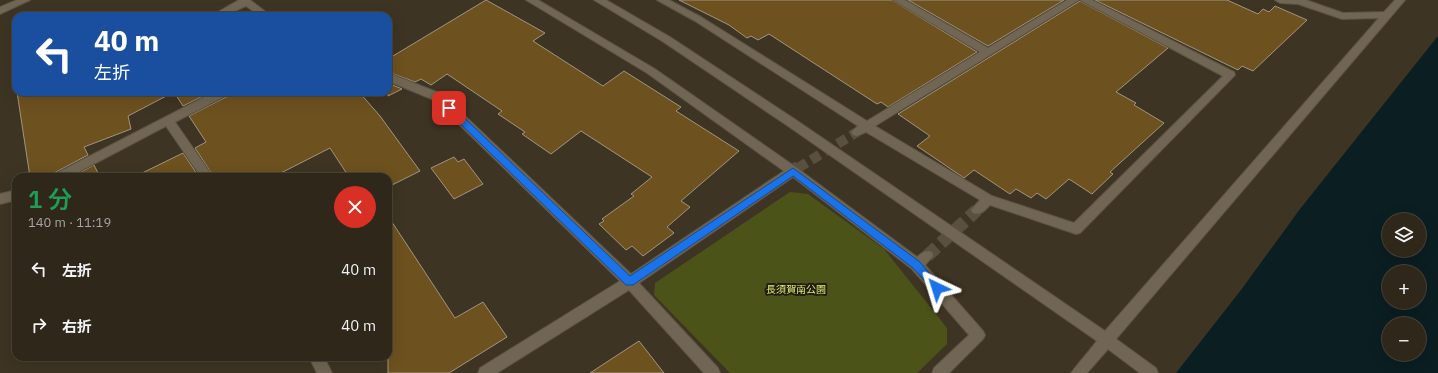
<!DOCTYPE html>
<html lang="ja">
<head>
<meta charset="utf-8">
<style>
	body { margin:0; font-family:"IBM Plex Sans","Noto Sans JP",sans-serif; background:#362f23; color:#f1f3f6; height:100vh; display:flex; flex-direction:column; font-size:15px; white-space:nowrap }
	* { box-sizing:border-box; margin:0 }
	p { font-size:13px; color:#a7a5a2 }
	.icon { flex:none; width:22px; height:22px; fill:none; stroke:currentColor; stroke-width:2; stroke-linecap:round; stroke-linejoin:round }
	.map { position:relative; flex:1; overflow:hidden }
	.drawer { position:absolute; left:12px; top:173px; width:380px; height:188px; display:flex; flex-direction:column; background:#2e271a; border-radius:12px; box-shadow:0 4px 16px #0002,0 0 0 1px #494439 }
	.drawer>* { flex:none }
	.hud { position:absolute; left:12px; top:12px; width:380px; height:84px; border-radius:12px; box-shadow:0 4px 16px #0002,0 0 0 1px #494439; background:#1a4fa0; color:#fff; overflow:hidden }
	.buttons { position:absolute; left:1382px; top:213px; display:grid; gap:8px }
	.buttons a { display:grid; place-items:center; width:44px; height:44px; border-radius:50%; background:#2e271a; box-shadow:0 4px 16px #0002,0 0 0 1px #494439; font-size:20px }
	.pin { position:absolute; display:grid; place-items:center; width:34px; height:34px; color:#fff; margin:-17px; border-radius:8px; box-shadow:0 2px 6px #0006 }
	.me { position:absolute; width:44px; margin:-22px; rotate:319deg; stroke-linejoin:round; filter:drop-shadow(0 0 3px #0008) }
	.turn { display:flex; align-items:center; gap:14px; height:84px; padding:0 16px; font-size:18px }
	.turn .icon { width:52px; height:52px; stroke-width:2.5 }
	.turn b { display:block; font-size:28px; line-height:34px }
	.round { display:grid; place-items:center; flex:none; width:42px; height:42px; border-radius:21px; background:#362f23 }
	.summary { display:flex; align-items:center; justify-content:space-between; height:68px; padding:0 16px }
	h1 { font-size:24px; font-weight:600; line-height:30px; color:#1e9e55 }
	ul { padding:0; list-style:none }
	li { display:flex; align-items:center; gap:12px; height:56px; padding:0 16px }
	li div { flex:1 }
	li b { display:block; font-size:15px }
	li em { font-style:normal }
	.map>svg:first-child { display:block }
</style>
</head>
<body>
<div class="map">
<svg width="1438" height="373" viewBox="0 0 1438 373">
	<rect width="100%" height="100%" fill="#3e3423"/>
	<polygon fill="#4c5319" points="790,192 808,194 884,249 947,328 947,344 917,373 730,373 654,295 655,283"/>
	<path fill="#0b1e21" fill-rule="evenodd" d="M1438,36V373H1176L1241,290L1300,209ZM1389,220H1419V250H1389ZM1389,272H1419V302H1389ZM1389,324H1419V354H1389Z"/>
	<g fill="#6d511f" stroke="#a19582">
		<polygon points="486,0 545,33 533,41 603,86 624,71 681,107 676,111 739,151 681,201 690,207 667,227 674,233 643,256 632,246 626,250 599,224 604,221 602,219 634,196 631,194 652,177 581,131 551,154 522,134 525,132 498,114 502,111 447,74 431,85 421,79 415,82 388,72 388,59"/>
		<polygon points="679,0 892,0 977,52 888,107 881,102 877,104 769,34 758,40 751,36 747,38 729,25"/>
		<polygon points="908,0 1064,0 988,46"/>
		<polygon points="1095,0 1227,0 1258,14 1263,9 1269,12 1275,6 1307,20 1253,71 1242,66 1238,70"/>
		<polygon points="1080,1 1168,48 1116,92 1136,103 1134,105 1164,123 1110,172 1113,174 1092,194 1069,179 1046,199 1037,193 1031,198 1016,189 1010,194 974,170 964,178 917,146 930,136 898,114"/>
		<polygon points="388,83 402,89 388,96"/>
		<polygon points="17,92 211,92 183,106 174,92 128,116 131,129 84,147 88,155 54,173 52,177 30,177"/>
		<polygon points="229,92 359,92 380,116 420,171 388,187 388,177 349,177 330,148 273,177 214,177 195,148 206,142 189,116 228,96"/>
		<polygon points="183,153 199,177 134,177"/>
		<polygon points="454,157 458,162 464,159 483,184 454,199 431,168"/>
		<polygon points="94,165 100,177 72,177"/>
		<polygon points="388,216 455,318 483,302 507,337 449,373 388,373"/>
		<polygon points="639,341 664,373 590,373"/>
	</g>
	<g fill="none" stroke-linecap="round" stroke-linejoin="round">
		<polyline stroke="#5a5040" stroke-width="10" stroke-dasharray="10 5.5" stroke-linecap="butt" points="798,168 857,132"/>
		<g stroke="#5a5040" stroke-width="13" stroke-dasharray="13 6" stroke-linecap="butt">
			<polyline points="793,171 799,167"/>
			<polyline points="927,256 977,210"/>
		</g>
		<defs>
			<g id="minor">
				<polygon points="17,0 30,0 0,14 0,7"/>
				<polygon points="239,0 250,0 271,16 260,16 246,6 224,16 211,16"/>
				<path d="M526,0H538L655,69L797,168L917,257C922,253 925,250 932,252L933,256L925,265L983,331L985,335L983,339L949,373H932L934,368L969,335L912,269L793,177L639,283L718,368L720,373H704L629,290L497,373H478L480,368L620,281L434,100L388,81V73L442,94L631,274L784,171L647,73Z"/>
				<polygon points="594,0 606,0 670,37 796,120 1105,331 1379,18 1342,19 1298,4 1280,3 1275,0 1306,0 1343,13 1384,12 1395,0 1405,0 1116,339 1156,368 1158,373 1140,373 1108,349 1087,373 1071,373 1097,341 788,126 662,41"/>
				<path d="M657,0H669L701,17L867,121L980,52L893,0H905L988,48L1067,0H1079L875,126L992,196L1074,223L1223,76L1080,0H1092L1234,72L1235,75L1080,233L1076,234L990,205C985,210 981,216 973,213L971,210L980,200L866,132L857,136L853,135L851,132L858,126L695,21Z"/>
				<polygon points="214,92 228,92 227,95 175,122 213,177 201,177 166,126 69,177 53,177 55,174"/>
				<polygon points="16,190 16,200 0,204 0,194"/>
				<polygon points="309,357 324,357 332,373 317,373"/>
			</g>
		</defs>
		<use href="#minor" stroke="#5c5345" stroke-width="2"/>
		<use href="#minor" fill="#716653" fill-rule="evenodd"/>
	</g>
	<polygon fill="#1a73e8" stroke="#114b97" points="449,105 452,106 630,276 793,168 920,262 942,288 937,292 934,291 913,268 793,176 633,285 626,285 446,110 445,108"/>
	<g text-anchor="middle" stroke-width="4" stroke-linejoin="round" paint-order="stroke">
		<g font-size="10" fill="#ddee6b" stroke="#211d15">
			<text x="796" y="293">長須賀南公園</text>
		</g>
	</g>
</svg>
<div class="buttons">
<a><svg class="icon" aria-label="layers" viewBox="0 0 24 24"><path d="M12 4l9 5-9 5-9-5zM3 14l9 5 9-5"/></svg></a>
<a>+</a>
<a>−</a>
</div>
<div class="pin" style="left:449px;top:108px;background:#d93025"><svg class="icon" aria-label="arrive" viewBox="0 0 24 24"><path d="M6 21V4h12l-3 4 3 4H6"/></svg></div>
<svg class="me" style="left:937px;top:288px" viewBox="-20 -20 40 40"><path d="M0-17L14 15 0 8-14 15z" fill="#1a73e8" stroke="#fff" stroke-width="4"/></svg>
<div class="hud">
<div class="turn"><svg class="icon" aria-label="left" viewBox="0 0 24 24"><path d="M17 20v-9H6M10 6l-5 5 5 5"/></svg><div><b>40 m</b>左折</div></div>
</div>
<section class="drawer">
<div class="summary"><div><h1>1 分</h1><p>140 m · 11:19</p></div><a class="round" style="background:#d93025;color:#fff"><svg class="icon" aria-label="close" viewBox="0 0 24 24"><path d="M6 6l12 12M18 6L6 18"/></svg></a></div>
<ul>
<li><svg class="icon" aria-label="left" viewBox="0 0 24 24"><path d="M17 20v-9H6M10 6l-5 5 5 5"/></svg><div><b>左折</b></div><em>40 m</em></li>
<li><svg class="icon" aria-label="right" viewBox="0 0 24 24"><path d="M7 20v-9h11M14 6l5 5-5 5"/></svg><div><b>右折</b></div><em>40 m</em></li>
</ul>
</section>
</div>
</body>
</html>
